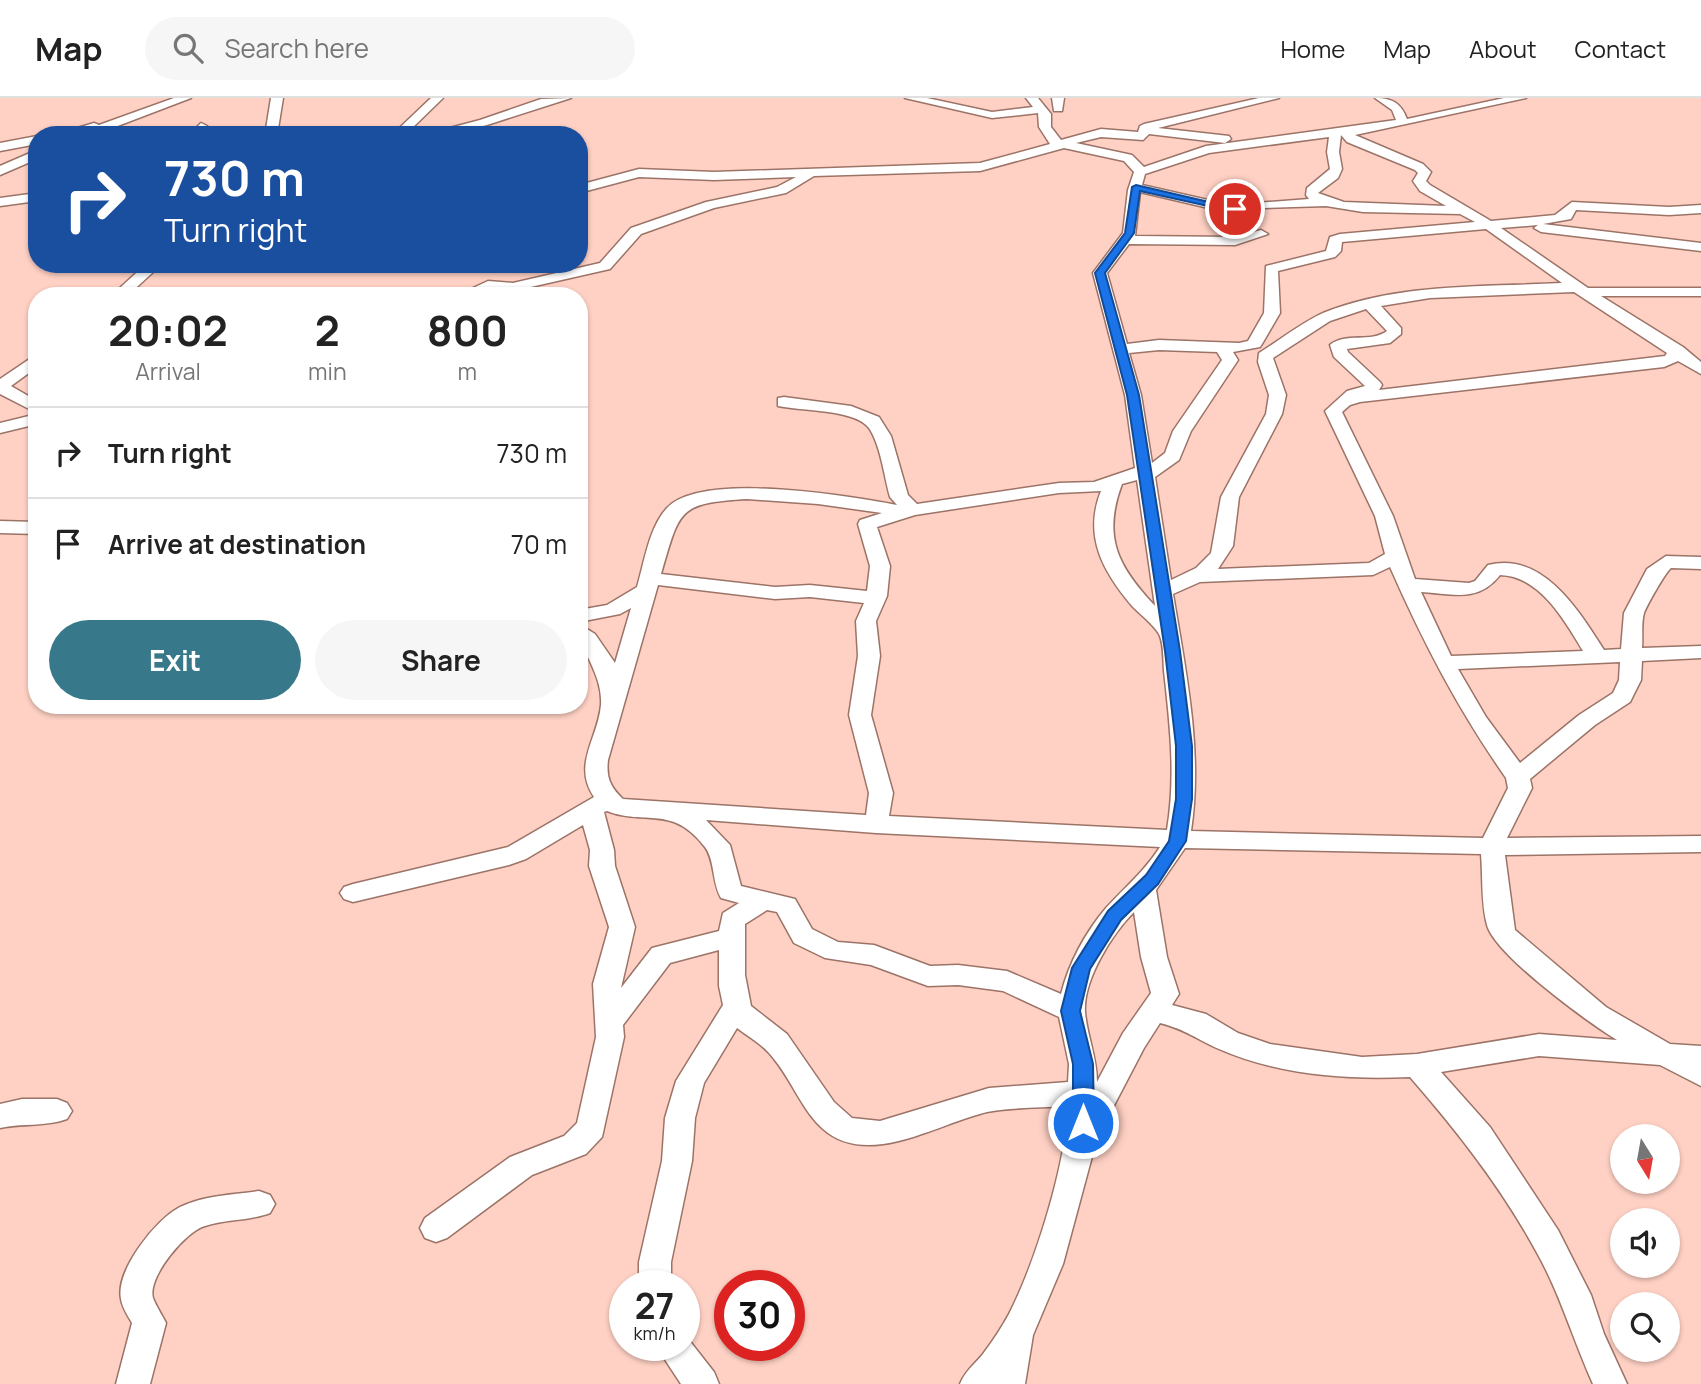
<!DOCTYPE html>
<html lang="en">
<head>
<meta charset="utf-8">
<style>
	body { margin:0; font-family:Manrope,sans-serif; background:#f6f6f6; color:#222; height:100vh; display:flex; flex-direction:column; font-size:26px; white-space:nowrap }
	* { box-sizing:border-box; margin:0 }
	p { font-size:23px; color:#767676 }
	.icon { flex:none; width:38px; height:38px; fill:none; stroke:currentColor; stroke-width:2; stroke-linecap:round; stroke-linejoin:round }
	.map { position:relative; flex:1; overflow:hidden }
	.panel { position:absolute; left:28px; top:189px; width:560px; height:427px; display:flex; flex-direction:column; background:#fff; border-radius:28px; box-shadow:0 2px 5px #0004 }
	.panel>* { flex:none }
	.hud { position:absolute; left:28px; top:28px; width:560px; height:147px; border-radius:28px; box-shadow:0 2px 5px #0004; background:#1a4fa0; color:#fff; overflow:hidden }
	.needle { width:46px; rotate:169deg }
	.controls { position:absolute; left:1610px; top:1026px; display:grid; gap:14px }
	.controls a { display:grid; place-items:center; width:70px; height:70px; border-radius:50%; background:#fff; box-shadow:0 2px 5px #0004; font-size:35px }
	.speed { position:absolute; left:609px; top:1172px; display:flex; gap:14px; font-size:35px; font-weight:700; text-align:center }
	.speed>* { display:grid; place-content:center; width:91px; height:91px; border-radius:50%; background:#fff; box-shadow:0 2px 5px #0004; line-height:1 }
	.speed small { font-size:18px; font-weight:400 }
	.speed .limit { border:10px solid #d22; background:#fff; color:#111 }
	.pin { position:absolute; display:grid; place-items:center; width:60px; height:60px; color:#fff; margin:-30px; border:4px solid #fff; border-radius:50%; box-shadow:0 2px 7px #0007 }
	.me { position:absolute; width:77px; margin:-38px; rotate:0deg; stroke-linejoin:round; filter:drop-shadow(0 0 5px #0008) }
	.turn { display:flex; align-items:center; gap:24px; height:147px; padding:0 21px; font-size:32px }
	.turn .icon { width:91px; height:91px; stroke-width:2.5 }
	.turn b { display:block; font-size:49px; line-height:60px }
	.eta { display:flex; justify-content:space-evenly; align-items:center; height:119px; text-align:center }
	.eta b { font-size:42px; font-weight:700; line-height:49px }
	.action { display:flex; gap:14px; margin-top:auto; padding:14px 21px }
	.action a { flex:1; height:80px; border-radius:42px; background:#37798a; color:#fff; font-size:28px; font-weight:700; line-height:80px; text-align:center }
	.action a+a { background:#f6f6f6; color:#222 }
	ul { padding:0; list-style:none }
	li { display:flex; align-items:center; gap:21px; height:91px; padding:0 21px; border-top:2px solid #e0e0e0 }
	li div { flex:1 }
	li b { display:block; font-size:26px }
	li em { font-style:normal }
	header { display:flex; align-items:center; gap:42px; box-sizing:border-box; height:98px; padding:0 35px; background:#fff; border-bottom:2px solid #e0e0e0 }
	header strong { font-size:33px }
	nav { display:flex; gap:38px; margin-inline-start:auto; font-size:24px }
	.search { width:490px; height:63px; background:#f6f6f6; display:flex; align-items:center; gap:18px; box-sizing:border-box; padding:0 24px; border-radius:38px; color:#767676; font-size:26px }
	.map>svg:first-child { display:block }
</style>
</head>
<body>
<header>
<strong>Map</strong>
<div class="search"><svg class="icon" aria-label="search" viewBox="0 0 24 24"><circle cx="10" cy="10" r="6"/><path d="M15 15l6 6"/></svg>Search here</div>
<nav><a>Home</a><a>Map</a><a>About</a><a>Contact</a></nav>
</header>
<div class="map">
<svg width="1701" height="1286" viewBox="0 0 1701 1286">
	<rect width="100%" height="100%" fill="#ffd1c4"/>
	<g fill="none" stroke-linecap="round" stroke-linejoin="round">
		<defs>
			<g id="street">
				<polygon points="174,0 191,0 94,37 54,37 94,25 99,27"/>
				<polygon points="271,0 283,0 277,37 265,37"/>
				<polygon points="431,0 443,0 405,37 392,37"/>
				<polygon points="571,0 487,27 446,37 423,37 480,22 541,1"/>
				<path d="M905,0H927L992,14L1033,9L1026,0H1038L1051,16V29L1061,42L1101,31L1138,34L1140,28L1144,26L1259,0H1279L1158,30L1229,38L1231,41L1225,45L1149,36L1143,42L1101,39L1076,45L1132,57L1144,69L1206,48L1396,22L1392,12L1375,0C1392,0 1401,5 1407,21L1504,0H1526L1355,37L1423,66L1431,74L1426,83L1430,87L1491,123L1555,117L1572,104L1669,109L1701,107V115L1669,117L1576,112L1571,121L1543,126L1701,145V153L1541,134L1534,130L1538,127L1501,130L1588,190H1701V198H1601L1683,249L1701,264V276L1678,263L1664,269L1360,304L1350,307L1342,314L1393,418L1415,481L1469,485L1475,483L1488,467C1543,453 1579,513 1604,552L1621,551L1624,515L1647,471L1666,458L1701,459V471L1671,470C1665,475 1647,507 1644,515C1641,525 1643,540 1642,550L1701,548V560L1642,563L1641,582L1630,604L1595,627L1530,681L1532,690L1507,740L1701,738V754L1505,757L1515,832L1606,909L1670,946L1701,948V988L1660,967L1539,958L1441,974L1490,1029L1558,1132L1591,1197L1604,1236L1627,1286H1593C1573,1242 1560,1195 1536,1153C1501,1089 1457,1033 1410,979C1347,982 1278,977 1219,951C1196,941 1187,932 1160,925L1144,950L1097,1040L1063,1166L1033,1237L1025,1286H960C965,1273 974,1267 983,1256C992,1244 1002,1229 1009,1216C1036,1163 1066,1066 1068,1008C1042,1010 1013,1009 987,1014C939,1025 868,1071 823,1031C802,1012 792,983 774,961C764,947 750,940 737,930L704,985L695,1020L692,1063L671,1164V1188H639V1164L662,1063L665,1020L676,983L723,907L719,888V852L670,865L623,927L624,939L602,1039L586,1056L532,1077L447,1140L436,1144L425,1140L420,1130L425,1120L510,1059L564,1038L577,1025L596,939L593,886L609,829L589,768L590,752L583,727L526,761L509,767L353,804L344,801L340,795L344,789L353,786L508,749L594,699C572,666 598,641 601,607C603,575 579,554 579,526L595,536L615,565L631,510L620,516L579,524V512L607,507L637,489C644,466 649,429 667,410C702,373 849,398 897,407L890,399C884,378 881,348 869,330C855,311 800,313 778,308V300L784,299L851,308L879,319L891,338L908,397L917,406L1059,385L1094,384L1135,370L1125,297L1093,175L1123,135L1128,92L1134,74L1124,63L1064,50L980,73L814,78L786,95L714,110L641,136L610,171L513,193L490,192L476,198H456L488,183L513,185L600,165L631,130L706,104L777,89L796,79L714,82L639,79L579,95V87L639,71L714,74L980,65L1050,46L1039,29L1038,15L992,20ZM1341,37L1347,44L1415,72L1418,75L1413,83L1420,93L1446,108L1344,104L1318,95L1338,80L1342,71L1339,54ZM1329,39L1327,54L1330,71L1307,90L1306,97L1309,101L1230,107L1142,87L1145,76L1209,55ZM1140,94L1230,115L1264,110L1326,108L1363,114L1460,116L1475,124L1340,136L1330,139L1326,153L1266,168L1264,215L1248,243L1239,245L1159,242L1127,246L1107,175L1129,146L1235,147L1268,136L1261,132L1235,139L1135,138ZM1486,131L1562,185C1484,189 1397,185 1323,215C1301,225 1280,242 1259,255L1258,264L1269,297L1266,316L1221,399L1211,455L1196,470L1171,482L1155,379L1179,362L1191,333L1238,262L1233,254L1260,249L1262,246L1280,215L1278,173L1335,159L1341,153L1342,144ZM1574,194L1667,255L1665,258L1379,292L1382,287L1380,284L1348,254L1347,251L1390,245L1401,236V230L1381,208L1430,200ZM1366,211L1387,233C1371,245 1345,234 1330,247L1334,259L1365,288L1347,293L1325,313L1375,418L1385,456L1369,465L1218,471L1233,448L1239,399L1282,316L1286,297L1273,260L1330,223ZM1159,252L1217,254L1222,262L1173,333L1165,355L1152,365L1141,297L1129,255ZM1137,382L1155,508C1118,469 1102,439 1122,386ZM1101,393C1083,438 1103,474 1133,509C1141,517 1153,526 1159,536C1164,545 1163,562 1164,573C1170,627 1176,678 1167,732L889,718L893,695L871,617L880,558L876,523L887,498L890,468L877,429L915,417L1059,395ZM747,401L818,406L882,415L860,422L858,426L870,468L867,493L810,487L775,489L661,476C680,412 677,405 747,401ZM1390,469C1424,546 1458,611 1506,680L1508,690L1483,740L1191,733C1203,654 1186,574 1173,496L1200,484L1373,477ZM1500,477C1540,478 1565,523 1583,553L1451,558L1421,494C1453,496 1478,505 1500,477ZM658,487L775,501L810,499L864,505L856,523L858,558L849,617L869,695L866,717L623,701C610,689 606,679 608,662ZM1620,564L1619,582L1613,595L1579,617L1520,665L1486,619L1458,571ZM607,713C645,728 672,706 705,749C715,762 712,785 721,800L739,805L723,815L719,833L652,850L621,890L635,829L615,768L614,752L604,714ZM706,722L876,735L1160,749C1143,775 1126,788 1106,810C1085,835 1069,865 1061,896L1007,873L958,867L930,868L874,847L838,844L812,831L795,801L741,788L730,747ZM1185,750L1481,756C1483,779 1481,806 1487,827C1495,857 1589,925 1617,942L1539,936L1417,956L1362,959L1270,946L1238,935L1206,916L1172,907L1179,896L1167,859L1156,792ZM767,812L777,814L794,845L825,860L871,867L928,888L958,887L1003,893L1059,919L1069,966L1068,984L989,990L880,1023L852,1020L834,1004L787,936L751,908L745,877V826ZM1134,814L1141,859L1151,895L1123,935L1097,984C1097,959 1087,938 1085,914C1083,882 1112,836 1134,814Z"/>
				<polygon points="1052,0 1064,0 1062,13 1054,13"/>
				<polygon points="201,25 207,28 201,37 189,37"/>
				<polygon points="37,38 37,46 0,53 0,45"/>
				<polygon points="37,52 37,61 0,77 0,68"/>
				<polygon points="37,95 37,103 0,108 0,100"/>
				<polygon points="146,166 162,166 127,198 111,198"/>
				<polygon points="37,256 37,269 11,288 37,303 37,315 0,296 0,281"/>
				<polygon points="37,316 37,326 0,335 0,325"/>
				<polygon points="0,423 37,424 37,436 0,435"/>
				<path d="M22,1001H57L67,1005L72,1013L67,1021C46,1029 22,1025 0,1030V1006Z"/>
				<path d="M259,1093L270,1097L275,1106L270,1115C249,1123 226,1121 205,1128C186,1133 147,1179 153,1200C156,1208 162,1217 166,1225L150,1286H116L132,1225C128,1218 122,1209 121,1201C115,1173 156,1121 180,1109C205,1097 232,1097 259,1093Z"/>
				<polygon points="685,1237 714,1274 719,1286 681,1286 656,1248 684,1248"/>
			</g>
		</defs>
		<use href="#street" stroke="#9c7367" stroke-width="3"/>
		<use href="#street" fill="#fff" fill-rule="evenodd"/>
	</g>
	<polygon fill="#1a73e8" stroke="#114b97" stroke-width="2" points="1136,87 1239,111 1235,114 1140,93 1134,135 1105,175 1139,297 1180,553 1192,648 1192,701 1186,743 1158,786 1121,822 1090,871 1080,913 1093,966 1094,1025 1091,1031 1083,1033 1076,1031 1073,1025 1073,966 1061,913 1072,870 1108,813 1146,777 1169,743 1176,701 1176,648 1165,553 1127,297 1095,175 1125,135 1132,89"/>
</svg>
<div class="controls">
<a><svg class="needle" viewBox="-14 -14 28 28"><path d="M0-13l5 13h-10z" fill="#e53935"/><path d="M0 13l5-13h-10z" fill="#767676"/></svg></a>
<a><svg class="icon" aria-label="sound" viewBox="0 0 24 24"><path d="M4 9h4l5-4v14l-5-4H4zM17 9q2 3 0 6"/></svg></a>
<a><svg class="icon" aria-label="search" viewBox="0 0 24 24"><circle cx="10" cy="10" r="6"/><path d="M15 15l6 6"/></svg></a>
</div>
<div class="speed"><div>27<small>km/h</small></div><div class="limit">30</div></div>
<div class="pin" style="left:1235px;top:111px;background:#d93025"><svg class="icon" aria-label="arrive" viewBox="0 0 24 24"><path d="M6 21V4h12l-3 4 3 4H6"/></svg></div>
<svg class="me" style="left:1083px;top:1025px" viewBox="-20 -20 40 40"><circle r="17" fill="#1a73e8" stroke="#fff" stroke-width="3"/><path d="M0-11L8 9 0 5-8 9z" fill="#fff"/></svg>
<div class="hud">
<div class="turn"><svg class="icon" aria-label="right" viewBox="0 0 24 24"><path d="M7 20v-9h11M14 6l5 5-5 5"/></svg><div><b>730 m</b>Turn right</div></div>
</div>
<section class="panel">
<div class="eta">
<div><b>20:02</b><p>Arrival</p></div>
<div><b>2</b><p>min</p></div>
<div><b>800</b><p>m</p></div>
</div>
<ul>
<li><svg class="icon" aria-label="right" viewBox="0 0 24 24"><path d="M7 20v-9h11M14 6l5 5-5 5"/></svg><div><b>Turn right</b></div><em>730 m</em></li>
<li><svg class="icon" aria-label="arrive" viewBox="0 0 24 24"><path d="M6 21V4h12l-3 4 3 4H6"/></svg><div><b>Arrive at destination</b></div><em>70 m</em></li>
</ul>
<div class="action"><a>Exit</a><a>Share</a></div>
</section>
</div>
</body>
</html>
